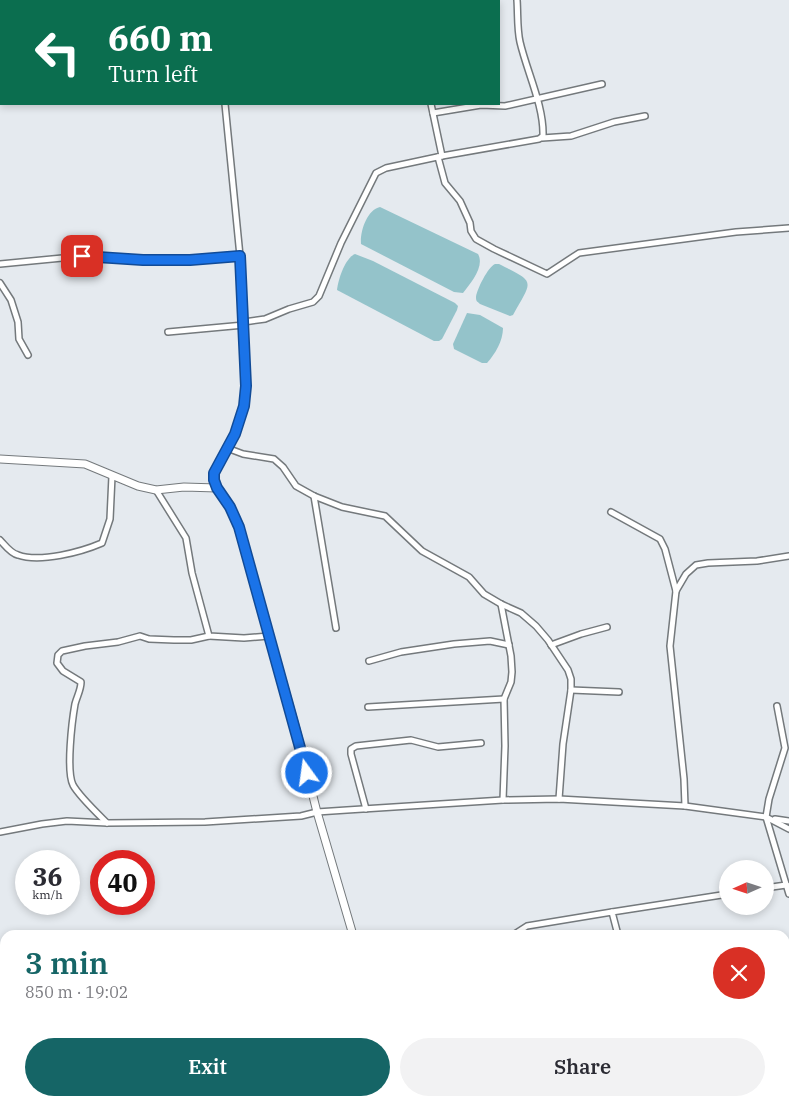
<!DOCTYPE html>
<html lang="en">
<head>
<meta charset="utf-8">
<style>
	body { margin:0; font-family:"IBM Plex Serif",serif; background:#f2f2f3; color:#2b2b33; height:100vh; display:flex; flex-direction:column; font-size:19px; white-space:nowrap }
	* { box-sizing:border-box; margin:0 }
	p { font-size:16px; color:#7c7c81 }
	.icon { flex:none; width:28px; height:28px; fill:none; stroke:currentColor; stroke-width:2; stroke-linecap:round; stroke-linejoin:round }
	.map { position:relative; flex:1; overflow:hidden }
	.side { position:absolute; left:0px; top:930px; width:790px; height:176px; display:flex; flex-direction:column; background:#fff; border-radius:15px 15px 0 0; box-shadow:0 2px 8px #0003 }
	.side>* { flex:none }
	.hud { position:absolute; left:0px; top:0px; width:500px; height:105px; box-shadow:0 2px 8px #0003; background:#0b6e4f; color:#fff; overflow:hidden }
	.needle { width:32px; rotate:267deg }
	.controls { position:absolute; left:719px; top:860px; display:grid; gap:10px }
	.controls a { display:grid; place-items:center; width:55px; height:55px; border-radius:50%; background:#fff; box-shadow:0 2px 8px #0003; font-size:25px }
	.speed { position:absolute; left:15px; top:850px; display:flex; gap:10px; font-size:25px; font-weight:700; text-align:center }
	.speed>* { display:grid; place-content:center; width:65px; height:65px; border-radius:50%; background:#fff; box-shadow:0 2px 8px #0003; line-height:1 }
	.speed small { font-size:12px; font-weight:400 }
	.speed .limit { border:8px solid #d22; background:#fff; color:#111 }
	.pin { position:absolute; display:grid; place-items:center; width:42px; height:42px; color:#fff; margin:-21px; border-radius:10px; box-shadow:0 2px 8px #0006 }
	.me { position:absolute; width:55px; margin:-28px; rotate:346deg; stroke-linejoin:round; filter:drop-shadow(0 0 4px #0008) }
	.turn { display:flex; align-items:center; gap:18px; height:105px; padding:0 25px; font-size:22px }
	.turn .icon { width:65px; height:65px; stroke-width:2.5 }
	.turn b { display:block; font-size:35px; line-height:42px }
	.round { display:grid; place-items:center; flex:none; width:52px; height:52px; border-radius:26px; background:#f2f2f3 }
	.summary { display:flex; align-items:center; justify-content:space-between; height:85px; padding:0 25px }
	h1 { font-size:30px; font-weight:600; line-height:38px; color:#156566 }
	.cta { display:flex; gap:10px; margin-top:auto; padding:10px 25px }
	.cta a { flex:1; height:58px; border-radius:30px; background:#156566; color:#fff; font-size:20px; font-weight:600; line-height:58px; text-align:center }
	.cta a+a { background:#f2f2f3; color:#2b2b33 }
	.map>svg:first-child { display:block }
</style>
</head>
<body>
<div class="map">
<svg width="789" height="1106" viewBox="0 0 789 1106">
	<rect width="100%" height="100%" fill="#e5eaef"/>
	<g fill="#94c3ca">
		<path d="M380,207L478,254C485,266 471,283 463,293L454,292L361,244C360,231 367,210 380,207Z"/>
		<path d="M355,254L373,261L455,303L458,306L457,310L442,339L439,341H434L337,290C338,280 345,258 355,254Z"/>
		<path d="M495,264H499C536,283 533,279 513,315L510,316L480,304C477,301 476,302 476,297C477,289 488,267 495,264Z"/>
		<path d="M467,313L480,315L503,328C503,341 495,354 487,363H482L454,349L453,344Z"/>
	</g>
	<g fill="none" stroke-linecap="round" stroke-linejoin="round">
		<defs>
			<g id="minor">
				<polyline points="419,0 419,1"/>
				<polyline points="269,1 270,0"/>
				<polyline points="433,113 481,105 505,106 602,84"/>
				<polyline points="542,138 571,136 614,122 645,116"/>
				<path d="M442,156L539,139L543,136C544,106 527,72 520,42C517,29 518,14 517,0"/>
				<polyline points="438,157 445,183 460,201 470,223 471,231 476,239 494,249 547,274 579,253 736,232 789,228"/>
				<polyline points="0,264 83,256 143,260 190,260 240,256"/>
				<polyline points="0,283 11,300 18,322 19,339 28,355"/>
				<polyline points="244,322 265,319 289,309 313,302 319,296 341,243 376,173 386,168 442,156 431,104"/>
				<polyline points="168,332 244,325"/>
				<polyline points="227,448 243,454 274,459 283,467 296,486 314,496 342,507 385,516 422,551 469,577 484,594 501,604 521,613 536,626 548,640 568,670 571,679 571,690 563,744 559,799"/>
				<path d="M217,488C210,467 228,451 235,433C241,417 244,402 246,386L240,256L225,104"/>
				<polyline points="156,490 186,538 192,573 209,636 244,638 269,636"/>
				<polyline points="314,496 336,628"/>
				<polyline points="611,512 660,539 665,549 676,591"/>
				<path d="M0,540C5,545 10,553 18,555C40,563 81,552 102,543L110,519L112,476"/>
				<polyline points="501,604 511,656 512,672 511,682 504,699 505,746 503,800"/>
				<polyline points="551,645 581,634 607,627"/>
				<polyline points="369,661 401,652 454,644 490,641 509,645"/>
				<polyline points="571,690 619,692"/>
				<polyline points="777,706 785,748 769,799 766,817 789,894"/>
				<polyline points="368,707 504,699"/>
				<polyline points="685,806 684,779 670,646 676,591 686,574 696,565 708,563 757,561 789,556"/>
				<polyline points="366,809 351,754 351,749 356,746 411,740 438,747 481,743"/>
				<polyline points="775,819 789,821"/>
				<path d="M107,823C98,814 79,796 73,785C66,771 72,721 75,704C77,696 81,690 81,682L63,671L57,663L58,655L62,651L85,646L118,642L140,636L149,639L174,640H191L209,636"/>
				<polyline points="0,832 42,824 67,821 107,823 205,822 301,816 317,812 347,810 503,800 559,799 685,806 766,817 789,829"/>
				<polyline points="765,888 786,885 789,886"/>
				<polyline points="513,935 527,926 612,912"/>
				<polyline points="618,935 612,912 728,894"/>
				<polyline points="0,1015 5,1014"/>
				<polyline points="785,1069 789,1068"/>
				<polyline points="72,1101 75,1106"/>
				<polyline points="135,1101 137,1106"/>
				<polyline points="295,1101 296,1106"/>
				<polyline points="746,1101 747,1106"/>
				<polyline points="37,1106 41,1101"/>
				<polyline points="605,1106 626,1101"/>
			</g>
			<g id="tertiary">
				<polyline points="0,459 85,464 138,486 156,490 184,487 217,488 230,507 239,527 296,729 317,812 353,935"/>
				<polyline points="401,1101 403,1106"/>
			</g>
		</defs>
		<use href="#minor" stroke="#74797c" stroke-width="8"/>
		<use href="#tertiary" stroke="#74797c" stroke-width="9"/>
		<use href="#minor" stroke="#fff" stroke-width="5"/>
		<use href="#tertiary" stroke="#fff" stroke-width="7"/>
	</g>
	<g fill="none" stroke-linecap="round" stroke-linejoin="round">
		<defs>
			<polyline id="route" points="82,256 143,260 190,260 240,256 246,386 244,406 235,434 214,473 214,480 217,488 230,507 239,527 307,773"/>
		</defs>
		<use href="#route" stroke="#114b97" stroke-width="12"/>
		<use href="#route" stroke="#1a73e8" stroke-width="9"/>
	</g>
</svg>
<div class="controls">
<a><svg class="needle" viewBox="-14 -14 28 28"><path d="M0-13l5 13h-10z" fill="#e53935"/><path d="M0 13l5-13h-10z" fill="#7c7c81"/></svg></a>
</div>
<div class="speed"><div>36<small>km/h</small></div><div class="limit">40</div></div>
<div class="pin" style="left:82px;top:256px;background:#d93025"><svg class="icon" aria-label="arrive" viewBox="0 0 24 24"><path d="M6 21V4h12l-3 4 3 4H6"/></svg></div>
<svg class="me" style="left:307px;top:773px" viewBox="-20 -20 40 40"><circle r="17" fill="#1a73e8" stroke="#fff" stroke-width="3"/><path d="M0-11L8 9 0 5-8 9z" fill="#fff"/></svg>
<div class="hud">
<div class="turn"><svg class="icon" aria-label="left" viewBox="0 0 24 24"><path d="M17 20v-9H6M10 6l-5 5 5 5"/></svg><div><b>660 m</b>Turn left</div></div>
</div>
<section class="side">
<div class="summary"><div><h1>3 min</h1><p>850 m · 19:02</p></div><a class="round" style="background:#d93025;color:#fff"><svg class="icon" aria-label="close" viewBox="0 0 24 24"><path d="M6 6l12 12M18 6L6 18"/></svg></a></div>
<div class="cta"><a>Exit</a><a>Share</a></div>
</section>
</div>
</body>
</html>
